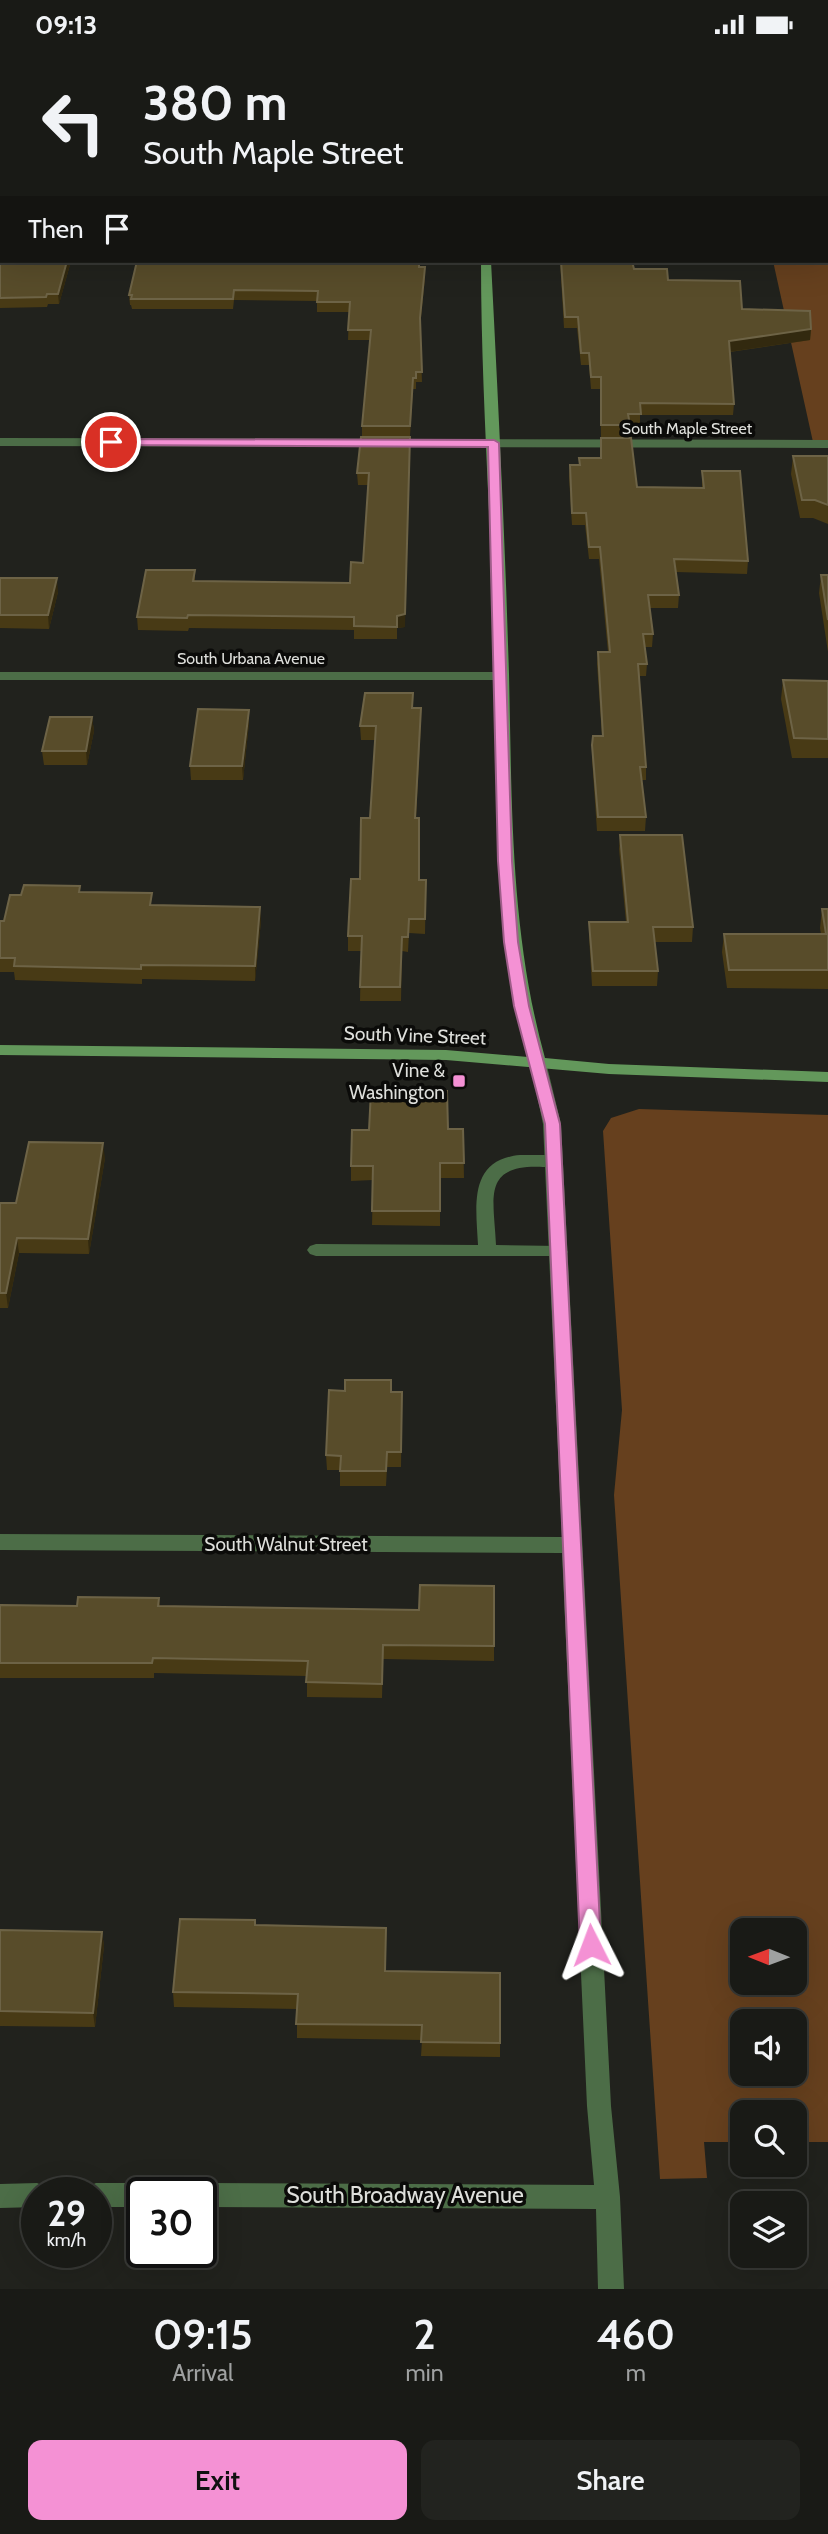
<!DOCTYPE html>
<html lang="en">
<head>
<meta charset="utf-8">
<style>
	body { margin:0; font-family:Cabin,sans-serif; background:#22231f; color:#f1f3f6; height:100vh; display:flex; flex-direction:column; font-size:26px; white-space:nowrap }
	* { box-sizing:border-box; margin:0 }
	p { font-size:23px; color:#9fa1a1 }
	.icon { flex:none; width:38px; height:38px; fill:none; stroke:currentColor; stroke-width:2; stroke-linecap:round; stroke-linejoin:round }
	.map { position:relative; height:2240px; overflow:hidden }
	.sheet { display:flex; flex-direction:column; background:#191a16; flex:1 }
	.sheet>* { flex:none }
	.guide { position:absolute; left:0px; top:0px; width:830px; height:214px; box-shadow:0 7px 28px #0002,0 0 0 2px #373835; background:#191a16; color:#f1f3f6; overflow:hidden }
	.needle { width:46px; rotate:271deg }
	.fabs { position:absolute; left:730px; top:1869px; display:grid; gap:14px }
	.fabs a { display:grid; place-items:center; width:77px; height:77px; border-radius:14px; background:#191a16; box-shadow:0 7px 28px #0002,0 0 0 2px #373835; font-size:35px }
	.speed { position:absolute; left:21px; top:2128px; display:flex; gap:14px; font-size:35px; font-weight:700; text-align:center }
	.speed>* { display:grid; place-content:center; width:91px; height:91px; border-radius:50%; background:#191a16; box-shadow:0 7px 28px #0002,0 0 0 2px #373835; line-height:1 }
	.speed small { font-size:18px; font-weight:400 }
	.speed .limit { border:4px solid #111; border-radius:10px; background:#fff; color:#111 }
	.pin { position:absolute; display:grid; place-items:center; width:60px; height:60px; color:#fff; margin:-30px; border:4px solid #fff; border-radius:50%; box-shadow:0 2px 7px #0007 }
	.me { position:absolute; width:77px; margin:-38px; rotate:357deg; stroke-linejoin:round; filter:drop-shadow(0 0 5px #0008) }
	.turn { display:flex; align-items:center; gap:24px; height:147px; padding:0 28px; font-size:32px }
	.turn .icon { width:91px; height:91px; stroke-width:2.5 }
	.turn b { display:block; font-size:49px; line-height:60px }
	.then { display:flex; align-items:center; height:66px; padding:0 28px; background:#0003; gap:14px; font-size:26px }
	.eta { display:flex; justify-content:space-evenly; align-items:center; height:119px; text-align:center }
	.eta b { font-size:42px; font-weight:600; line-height:49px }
	.primary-button { display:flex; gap:14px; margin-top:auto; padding:14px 28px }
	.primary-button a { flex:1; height:80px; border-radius:14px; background:#f491d4; color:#111; font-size:28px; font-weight:600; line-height:80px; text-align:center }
	.primary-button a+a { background:#22231f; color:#f1f3f6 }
	.status { display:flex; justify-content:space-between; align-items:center; height:49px; padding:0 35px; background:#191a16; direction:ltr }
	.status svg { height:19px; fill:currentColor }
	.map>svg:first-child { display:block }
</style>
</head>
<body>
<div class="status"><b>09:13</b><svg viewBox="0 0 49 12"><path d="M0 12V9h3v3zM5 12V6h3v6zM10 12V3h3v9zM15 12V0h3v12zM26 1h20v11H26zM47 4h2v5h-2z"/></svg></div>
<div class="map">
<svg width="828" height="2240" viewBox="0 0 828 2240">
	<rect width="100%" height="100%" fill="#21221d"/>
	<g fill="#66401e" fill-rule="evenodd">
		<polygon points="828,135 828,393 813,393 773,212 828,212"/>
		<path d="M639,1060L828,1066V2093H795L794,2063H742V2093H704L707,2129L660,2130L614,1446L622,1361L603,1082L611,1069ZM794,1881V1934H742V1881ZM794,1972V2025H742V1972Z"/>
	</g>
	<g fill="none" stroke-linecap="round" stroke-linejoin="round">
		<path fill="#4c6d47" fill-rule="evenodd" d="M520,1106H554L563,1112C557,1119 552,1118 543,1118C481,1115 494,1149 496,1196L559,1197L565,1199L568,1203L565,1207H316L310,1205L307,1201L310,1197L316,1195L478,1196C476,1157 468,1111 520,1106Z"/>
		<g fill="#4c6d47" fill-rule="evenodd">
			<polygon points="0,389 828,391 828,399 0,397"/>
			<polygon points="0,623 502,623 509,627 502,631 0,631"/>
			<polygon points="538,1008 546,1013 561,1075 611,2057 620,2148 624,2240 598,2240 596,2160 201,2158 201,2144 190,2144 192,2138 201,2134 594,2136 587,2057 562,1504 0,1501 0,1485 562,1488 543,1075 530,1013"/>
			<polygon points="37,2134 46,2138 48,2144 37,2144 37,2158 0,2159 0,2135"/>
			<polygon points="96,2134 142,2134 151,2138 153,2144 142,2144 142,2158 96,2158 96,2144 85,2144 87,2138"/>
		</g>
		<g fill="#63985b" fill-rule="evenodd">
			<rect x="477" y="0" width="10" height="2"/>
			<path d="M481,212H491C498,350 505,487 509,625C512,755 510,883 545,1009L609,1015L828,1023V1033L609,1025L446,1011L0,1006V996L446,1001L528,1008C492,873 498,736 494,598C491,469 481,340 481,212Z"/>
		</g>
	</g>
	<g fill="#483a15">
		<polygon points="0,63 2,63 2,212 71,212 59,255 48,255 47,258 0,259"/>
		<polygon points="560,212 632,212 634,220 668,231 742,260 811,280 810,291 730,303 734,355 733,366 640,366 640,377 630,376 629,388 601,388 600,340 591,340 589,316 581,316 577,279 564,279"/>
		<polygon points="419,218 425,218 425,228 420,276 422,333 416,333 416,340 413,340 410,387 362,387 362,377 370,291 348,291 349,263 317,263 317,252 234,251 233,260 132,260 131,256 130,256 129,246"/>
		<polygon points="361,388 405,578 397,579 397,590 354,590 354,581 189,579 188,582 138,581 137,568 195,521 195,532 350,534 363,514 368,436 358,436 357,424"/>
		<polygon points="601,389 637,438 702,439 702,422 748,512 747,525 676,523 679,546 678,559 649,559 653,585 652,598 645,598 647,615 646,627 639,627 646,718 646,731 642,731 646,768 645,782 597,782 592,709 592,696 602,687 597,615 598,603 608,603 599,510 589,510 585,476 572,476 569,428 570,416 579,416 579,409 601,409"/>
		<polygon points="793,407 828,407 828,475 813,469 800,469 791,425"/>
		<polygon points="821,526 828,526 828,603 819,544"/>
		<polygon points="0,529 58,543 49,580 0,579"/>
		<polygon points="783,631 828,632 828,709 792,709 781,650"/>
		<polygon points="413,659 421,673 416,769 419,831 426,831 425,885 409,884 408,903 402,902 401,952 360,952 361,902 348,902 348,887 360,830 370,769 375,691 361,691 360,677"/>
		<polygon points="92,668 94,682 87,716 44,716 42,702"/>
		<polygon points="249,674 243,731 191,731 190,717"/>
		<polygon points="620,786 693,878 692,893 655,893 658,922 657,937 592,937 589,887 589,873 626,873 619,800"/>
		<polygon points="80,837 80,843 153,856 261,872 255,932 142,930 142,935 15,931 14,923 0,923 0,872 4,872 21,846"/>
		<polygon points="822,860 828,860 828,940 727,939 722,903 724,885 821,885 820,879"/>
		<polygon points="448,1080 463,1080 464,1129 440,1129 440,1177 372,1176 373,1131 351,1132 351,1117"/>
		<polygon points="105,1109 89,1205 19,1204 8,1259 0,1259 0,1154 16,1154"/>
		<polygon points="391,1343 402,1343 401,1418 387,1418 386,1437 340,1437 340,1421 327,1421 326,1406"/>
		<polygon points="159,1549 160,1557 494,1597 494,1612 383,1610 382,1649 307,1648 307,1627 154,1624 154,1629 0,1629 0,1556 77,1557"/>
		<polygon points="255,1871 256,1877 386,1893 386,1922 500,1994 500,2008 421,2007 422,1991 297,1989 297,1960 174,1958 173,1943"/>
		<polygon points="0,1881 102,1883 104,1897 95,1978 0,1977"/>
	</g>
	<g fill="#32290f">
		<polygon points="67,212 71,212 59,255 58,245"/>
		<polygon points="425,218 425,228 420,279 420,269"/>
		<polygon points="811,280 810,291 728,303 729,292"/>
		<polygon points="410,388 405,578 397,579 397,590 397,567"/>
		<polygon points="57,529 58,543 49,580 48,566"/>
		<polygon points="249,661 249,674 243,731 242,717"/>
		<polygon points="92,668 94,682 87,716 86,702"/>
		<polygon points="260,858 261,872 255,932 255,917"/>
		<polygon points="103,1094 105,1109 89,1205 88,1190"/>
		<polygon points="17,1189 19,1204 8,1259 6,1244"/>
		<polygon points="102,1883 104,1897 95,1978 93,1964"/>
	</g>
	<g fill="#584c2a" stroke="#6d6346" stroke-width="2">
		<polygon points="0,0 125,0 124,2 2,2 2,54 0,54"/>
		<polygon points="185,0 420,0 420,2 184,2"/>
		<rect x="538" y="0" width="43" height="2"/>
		<polygon points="664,0 828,0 828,110 828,2 664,2"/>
		<rect x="0" y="63" width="2" height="125"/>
		<polygon points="0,198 2,198 2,212 67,212 58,245 47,245 46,248 0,249"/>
		<polygon points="137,212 419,212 419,218 425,218 420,269 422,323 416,323 416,329 413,329 410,377 362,377 371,281 348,281 350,253 317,253 318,242 234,241 233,250 131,250 132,246 129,246"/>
		<polygon points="561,212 632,212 634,220 667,220 668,231 740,232 742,260 810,262 811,280 729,292 734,355 640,354 641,365 628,365 630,376 601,376 601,328 591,328 589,304 581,304 578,268 565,268"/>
		<polygon points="361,388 410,388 405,565 397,567 397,578 354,577 354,568 188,566 187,569 137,568 146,521 195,521 193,532 350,534 351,513 363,514 369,424 357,424"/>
		<polygon points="601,389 631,389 637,438 704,439 702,422 740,422 748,512 674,510 679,546 648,546 653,585 643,585 647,615 638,615 646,718 640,718 646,768 598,768 592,696 593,687 603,687 598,603 610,603 600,498 589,498 586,464 572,464 570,416 580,416 579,409 601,409"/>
		<polygon points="793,407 828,407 828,456 815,451 802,451"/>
		<polygon points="821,526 828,526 828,571"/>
		<polygon points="0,529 57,529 48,566 0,566"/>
		<polygon points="783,631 828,632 828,690 794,689"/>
		<polygon points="365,644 413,644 412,659 421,659 415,769 419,769 419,831 426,831 425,870 409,870 408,888 402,888 400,938 360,938 362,887 348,887 351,830 360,830 361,769 370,769 376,677 360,677"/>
		<polygon points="198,660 249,661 242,717 190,717"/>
		<polygon points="50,668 92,668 86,702 42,702"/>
		<polygon points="620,786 682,786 693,878 653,878 658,922 593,922 589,873 628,873"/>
		<polygon points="24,836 80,837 79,843 152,844 150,856 260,858 255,917 141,916 141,920 14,917 15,909 0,909 0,872 4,872 10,846 21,846"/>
		<polygon points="822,860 828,860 828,921 729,921 724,885 826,885"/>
		<polygon points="371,1042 447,1042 448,1080 463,1080 464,1114 440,1114 440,1162 372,1162 373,1117 351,1117 352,1081 369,1081"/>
		<polygon points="29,1093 103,1094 88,1190 17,1189 6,1244 0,1244 0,1154 16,1154"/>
		<polygon points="345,1331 391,1331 391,1343 402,1343 401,1403 387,1403 386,1422 340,1422 341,1407 326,1406 329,1341 345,1342"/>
		<polygon points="420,1536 494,1537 494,1597 383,1596 382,1635 306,1633 308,1612 153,1609 152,1614 0,1614 0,1556 77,1557 78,1548 159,1549 158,1557 419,1561"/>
		<polygon points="180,1870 255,1871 255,1876 386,1879 385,1922 500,1924 500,1994 421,1993 422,1976 296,1975 298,1945 173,1943"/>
		<polygon points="0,1881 102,1883 93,1964 0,1962"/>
	</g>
	<polygon fill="#f491d4" stroke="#9f5e8a" stroke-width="2" points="111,390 494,391 499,394 512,812 518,893 529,957 560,1075 601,1896 598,1902 591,1905 584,1902 580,1896 545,1075 514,957 504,893 498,812 488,398 107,396 106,393"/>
	<rect fill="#f491d4" stroke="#0b0b09" stroke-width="2.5" x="452" y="1025" width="14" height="14" rx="3.5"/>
	<g text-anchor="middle" stroke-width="7" stroke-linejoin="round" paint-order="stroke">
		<g font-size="16" fill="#dedfdb" stroke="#0b0b09">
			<text x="687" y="385">South Maple Street</text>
			<text x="251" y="615">South Urbana Avenue</text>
		</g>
		<g font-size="19" fill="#dedfdb" stroke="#0b0b09">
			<text transform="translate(415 986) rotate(2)" y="7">South Vine Street</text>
			<text x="286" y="1502">South Walnut Street</text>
		</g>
		<g font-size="19" fill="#dedfdb" stroke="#0b0b09" text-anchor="end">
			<text x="445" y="1028">Vine &amp;<tspan x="445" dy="22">Washington</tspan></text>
		</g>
		<g font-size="23" fill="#dedfdb" stroke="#0b0b09">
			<text x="405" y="2154">South Broadway Avenue</text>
		</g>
	</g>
</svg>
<div class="fabs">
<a><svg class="needle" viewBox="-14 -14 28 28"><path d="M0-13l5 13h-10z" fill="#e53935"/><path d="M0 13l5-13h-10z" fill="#9fa1a1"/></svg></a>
<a><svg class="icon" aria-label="sound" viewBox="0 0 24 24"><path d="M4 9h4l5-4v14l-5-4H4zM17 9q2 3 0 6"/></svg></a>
<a><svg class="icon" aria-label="search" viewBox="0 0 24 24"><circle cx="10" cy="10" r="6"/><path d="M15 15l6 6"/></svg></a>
<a><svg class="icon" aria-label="layers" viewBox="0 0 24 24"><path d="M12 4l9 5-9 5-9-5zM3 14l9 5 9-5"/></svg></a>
</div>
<div class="speed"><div>29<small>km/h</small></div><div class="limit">30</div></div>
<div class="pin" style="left:111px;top:393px;background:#d93025"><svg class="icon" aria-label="arrive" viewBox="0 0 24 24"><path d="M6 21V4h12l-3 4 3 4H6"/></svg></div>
<svg class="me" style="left:591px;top:1896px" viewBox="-20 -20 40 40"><path d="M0-17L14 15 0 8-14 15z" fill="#f491d4" stroke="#fff" stroke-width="4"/></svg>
<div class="guide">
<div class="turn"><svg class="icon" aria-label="left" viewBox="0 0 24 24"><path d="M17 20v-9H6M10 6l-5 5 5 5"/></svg><div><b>380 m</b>South Maple Street</div></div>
<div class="then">Then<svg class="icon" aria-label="arrive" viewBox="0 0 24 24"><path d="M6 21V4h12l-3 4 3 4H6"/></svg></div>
</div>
</div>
<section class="sheet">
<div class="eta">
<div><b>09:15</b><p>Arrival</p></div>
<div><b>2</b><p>min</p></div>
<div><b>460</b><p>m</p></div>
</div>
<div class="primary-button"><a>Exit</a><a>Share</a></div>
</section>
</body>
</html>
